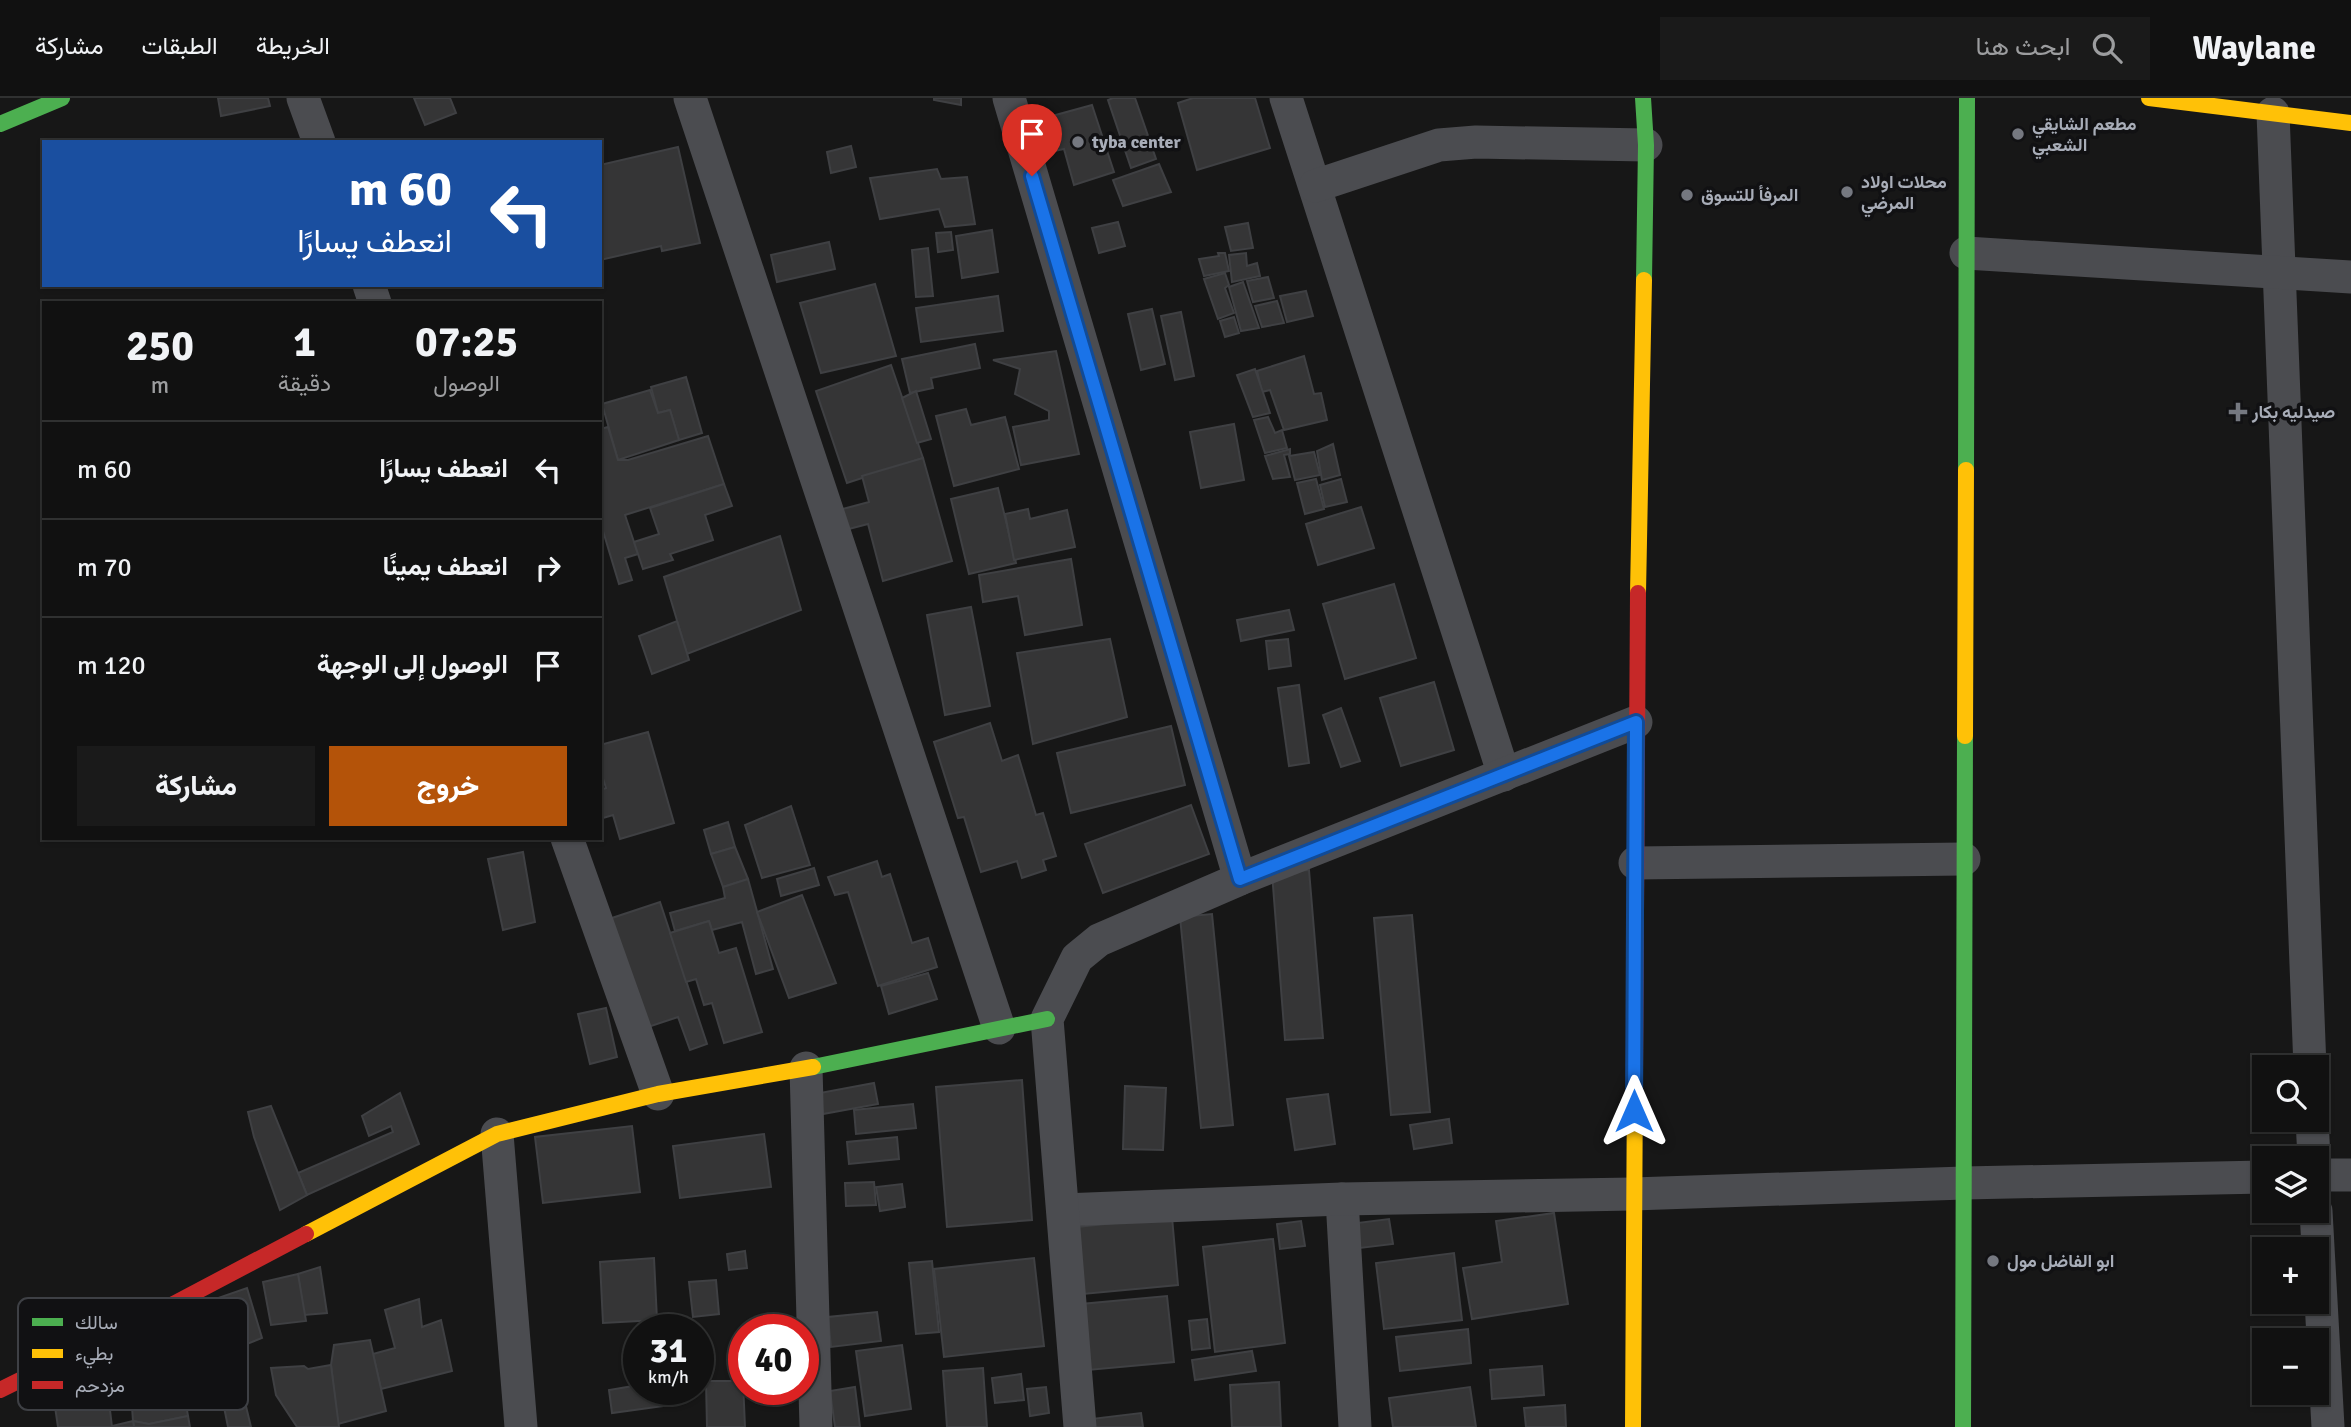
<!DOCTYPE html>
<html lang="ar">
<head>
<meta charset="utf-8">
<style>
	body { margin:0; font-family:Signika,Vazirmatn,sans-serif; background:#1a1a1a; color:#f1f3f6; direction:rtl; height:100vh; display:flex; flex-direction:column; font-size:26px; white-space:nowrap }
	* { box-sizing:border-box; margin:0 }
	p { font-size:23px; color:#9c9d9f }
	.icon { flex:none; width:38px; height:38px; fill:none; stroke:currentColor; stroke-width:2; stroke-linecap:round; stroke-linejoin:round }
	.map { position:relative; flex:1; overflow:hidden; direction:ltr }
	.side { position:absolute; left:42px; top:203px; width:560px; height:539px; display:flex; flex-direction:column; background:#111; border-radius:0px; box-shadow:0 2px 5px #0004,0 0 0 2px #303131; direction:rtl }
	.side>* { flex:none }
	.banner { position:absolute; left:42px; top:42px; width:560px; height:147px; border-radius:0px; box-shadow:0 2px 5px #0004,0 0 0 2px #303131; direction:rtl; background:#1a4fa0; color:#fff; overflow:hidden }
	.controls { position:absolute; left:2252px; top:957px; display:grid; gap:14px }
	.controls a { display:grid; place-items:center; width:77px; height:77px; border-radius:0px; background:#111; box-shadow:0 2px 5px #0004,0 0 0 2px #303131; font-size:35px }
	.speed { position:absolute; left:623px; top:1216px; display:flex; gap:14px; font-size:35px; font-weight:700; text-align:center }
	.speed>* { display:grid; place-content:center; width:91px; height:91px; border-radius:50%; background:#111; box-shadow:0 2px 5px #0004,0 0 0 2px #303131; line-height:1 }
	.speed small { font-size:18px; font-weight:400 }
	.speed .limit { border:10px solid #d22; background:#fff; color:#111 }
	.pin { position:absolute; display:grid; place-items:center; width:60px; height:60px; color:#fff; margin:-72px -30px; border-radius:50% 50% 50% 0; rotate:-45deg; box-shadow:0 0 7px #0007 }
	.pin .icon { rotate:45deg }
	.me { position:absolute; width:77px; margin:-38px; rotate:0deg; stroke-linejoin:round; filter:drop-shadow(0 0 5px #0008) }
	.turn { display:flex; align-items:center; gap:24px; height:147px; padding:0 35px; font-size:32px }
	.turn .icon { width:91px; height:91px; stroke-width:2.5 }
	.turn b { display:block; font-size:49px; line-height:60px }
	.eta { display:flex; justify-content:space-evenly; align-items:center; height:119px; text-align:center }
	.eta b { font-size:42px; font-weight:800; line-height:49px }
	.cta { display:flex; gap:14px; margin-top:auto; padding:14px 35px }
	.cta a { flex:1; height:80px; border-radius:0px; background:#b45309; color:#fff; font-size:28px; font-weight:800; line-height:80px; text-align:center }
	.cta a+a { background:#1a1a1a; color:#f1f3f6 }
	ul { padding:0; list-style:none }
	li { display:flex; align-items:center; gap:21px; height:98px; padding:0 35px; border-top:2px solid #303131 }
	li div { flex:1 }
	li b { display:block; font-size:26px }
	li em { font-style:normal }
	header { display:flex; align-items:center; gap:42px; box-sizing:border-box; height:98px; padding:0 35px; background:#111; border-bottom:2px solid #303131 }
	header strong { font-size:33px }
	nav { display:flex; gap:38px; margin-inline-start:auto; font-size:24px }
	.search { width:490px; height:63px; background:#1a1a1a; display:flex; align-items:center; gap:18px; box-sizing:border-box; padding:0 24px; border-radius:0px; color:#9c9d9f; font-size:26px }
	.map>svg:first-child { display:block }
</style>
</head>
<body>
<header>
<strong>Waylane</strong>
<div class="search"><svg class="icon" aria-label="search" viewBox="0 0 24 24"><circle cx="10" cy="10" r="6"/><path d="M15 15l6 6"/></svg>ابحث هنا</div>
<nav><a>الخريطة</a><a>الطبقات</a><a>مشاركة</a></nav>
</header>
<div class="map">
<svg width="2351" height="1329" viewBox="0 0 2351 1329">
	<rect width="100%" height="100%" fill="#171717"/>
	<g fill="#353536" stroke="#3f4043" stroke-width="2">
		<polygon points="218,0 268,0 270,8 221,18"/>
		<polygon points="414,0 450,0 456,15 425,27"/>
		<polygon points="934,0 961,0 961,7 934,2"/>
		<polygon points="1113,0 1135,0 1156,61 1131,70 1108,2"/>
		<polygon points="1193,0 1255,0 1270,50 1197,72 1178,5"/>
		<polygon points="1092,7 1114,74 1074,87 1064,51 1054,53 1050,37 1059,35 1052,18"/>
		<polygon points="851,48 856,69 831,75 827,54"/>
		<polygon points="678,49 700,145 662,153 661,148 600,162 600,67"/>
		<polygon points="1159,66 1171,94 1123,108 1113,82"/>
		<polygon points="937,71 941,81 967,79 975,126 945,129 939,111 880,121 870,80"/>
		<polygon points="1118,124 1125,148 1099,155 1092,130"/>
		<polygon points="1248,125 1253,150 1231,153 1225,129"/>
		<polygon points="992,132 998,174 962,180 956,138"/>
		<polygon points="951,134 953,152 938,154 936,135"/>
		<polygon points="829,144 835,171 777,184 771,157"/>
		<polygon points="928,150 933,198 916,199 912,152"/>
		<polygon points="1218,155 1225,155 1229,173 1204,178 1199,161 1219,158"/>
		<polygon points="1246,155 1247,168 1257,165 1260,178 1232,184 1229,157"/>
		<polygon points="1225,175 1229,187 1225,190 1234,215 1218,221 1204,181"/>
		<polygon points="1268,179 1274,200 1253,204 1247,183"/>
		<polygon points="1243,184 1259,230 1241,233 1229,189"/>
		<polygon points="875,186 896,258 821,275 800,205"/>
		<polygon points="1306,193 1313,218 1287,224 1280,198"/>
		<polygon points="998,198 1003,233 921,244 916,210"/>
		<polygon points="1277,203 1284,225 1262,229 1255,208"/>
		<polygon points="1152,211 1165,266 1141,272 1128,216"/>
		<polygon points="1181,214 1194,278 1175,282 1161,218"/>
		<polygon points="1234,219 1239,235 1225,239 1220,223"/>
		<polygon points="975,246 980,270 931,280 933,290 910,295 902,261"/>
		<polygon points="1056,253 1079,356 1021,367 1013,329 1049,322 1049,313 1015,296 1020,271 993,262"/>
		<polygon points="1304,258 1314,296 1321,295 1327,322 1284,332 1270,292 1262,294 1257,273"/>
		<polygon points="891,267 923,360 847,385 816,293"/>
		<polygon points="1255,271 1270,315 1253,319 1237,277"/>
		<polygon points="686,279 702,335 679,342 670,312 658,315 651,289"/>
		<polygon points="650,292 658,315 670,312 679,342 618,362 602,306"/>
		<polygon points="916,293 931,341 917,345 902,300"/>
		<polygon points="966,311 971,327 1005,319 1019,371 954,388 936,318"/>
		<polygon points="1268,319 1275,335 1282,332 1287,350 1265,355 1254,322"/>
		<polygon points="1234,326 1244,382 1201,390 1190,334"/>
		<polygon points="608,329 618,362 628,362 708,338 724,386 625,417 638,456 625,460 632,482 619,486 600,423 600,331"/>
		<polygon points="1333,346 1340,377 1322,382 1317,353"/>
		<polygon points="1290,351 1290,356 1284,357 1290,379 1273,381 1265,358"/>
		<polygon points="1314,354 1320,377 1295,382 1289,358"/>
		<polygon points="923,360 952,463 883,483 868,426 845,432 839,412 869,404 862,378"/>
		<polygon points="1316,381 1324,411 1305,416 1297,385"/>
		<polygon points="1341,381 1347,404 1325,409 1320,387"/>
		<polygon points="724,386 732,408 705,417 713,442 670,456 673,462 643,471 634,444 659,436 650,410"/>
		<polygon points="998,390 1016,465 969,476 951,401"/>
		<polygon points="1361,409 1374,450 1318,467 1306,426"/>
		<polygon points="1028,411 1030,421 1067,412 1075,449 1014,462 1005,416"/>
		<polygon points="780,438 801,512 687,556 664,479"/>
		<polygon points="1071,461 1082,527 1025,537 1018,498 983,504 979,477"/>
		<polygon points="1394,486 1416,560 1345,581 1323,506"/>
		<polygon points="971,509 990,608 945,617 927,517"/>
		<polygon points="1289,512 1294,532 1241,543 1237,522"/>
		<polygon points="677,523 689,562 652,576 639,538"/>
		<polygon points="1110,541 1127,619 1033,646 1017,555"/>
		<polygon points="1288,541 1291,568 1269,571 1266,543"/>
		<polygon points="1434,584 1454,652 1401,668 1380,600"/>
		<polygon points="1299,587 1309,665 1289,668 1278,590"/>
		<polygon points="1341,610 1360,663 1341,669 1323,617"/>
		<polygon points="990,625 1002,663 1018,657 1036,717 1043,715 1056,758 1043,762 1046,772 1022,780 1017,763 981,774 964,719 958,720 934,644"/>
		<polygon points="1171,628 1185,687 1071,715 1057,655"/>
		<polygon points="648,634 674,725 620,741 613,717 600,721 600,692 606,690 600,671 600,647"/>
		<polygon points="1191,707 1209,756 1103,795 1085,746"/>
		<polygon points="791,708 810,767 762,780 745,727"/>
		<polygon points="728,724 735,749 711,756 704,732"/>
		<polygon points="735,749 748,781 723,789 711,756"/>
		<polygon points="523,754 535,824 503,832 488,761"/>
		<polygon points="877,763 882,779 890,776 912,845 928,840 937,869 878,888 848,794 835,797 828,779"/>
		<polygon points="814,770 819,787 781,798 777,781"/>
		<polygon points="1309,772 1323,940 1285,942 1272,775"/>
		<polygon points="748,781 773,871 756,876 742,824 712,832 709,823 675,833 670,815 725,800 723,789"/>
		<polygon points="802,797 836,885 789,900 757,814"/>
		<polygon points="660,804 707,946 690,952 678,919 642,931 606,822"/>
		<polygon points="1212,816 1233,1027 1201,1030 1180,819"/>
		<polygon points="1412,817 1430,1014 1391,1017 1374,820"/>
		<polygon points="709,823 719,855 736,850 762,934 724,945 712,905 704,907 696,881 686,884 670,835"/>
		<polygon points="928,875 937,901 889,916 881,888"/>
		<polygon points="606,910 617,959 590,966 578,916"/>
		<polygon points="1022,982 1032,1122 947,1129 936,989"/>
		<polygon points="874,985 878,1006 823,1016 820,995"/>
		<polygon points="1125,988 1166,990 1163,1052 1123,1051"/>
		<polygon points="400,995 419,1046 307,1097 298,1075 393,1034 391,1028 369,1038 362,1018"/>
		<polygon points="1328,996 1335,1046 1295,1052 1287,1001"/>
		<polygon points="913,1006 916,1030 856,1036 854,1012"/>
		<polygon points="271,1008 307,1097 280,1112 254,1039 248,1014"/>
		<polygon points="1449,1021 1452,1045 1414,1051 1410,1027"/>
		<polygon points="632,1028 640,1094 543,1105 535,1039"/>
		<polygon points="764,1036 771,1089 680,1100 673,1048"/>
		<polygon points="897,1039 899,1061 849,1066 847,1044"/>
		<polygon points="874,1084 876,1107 846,1108 845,1085"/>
		<polygon points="902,1086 905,1109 880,1113 876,1089"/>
		<polygon points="1554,1115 1568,1206 1472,1221 1463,1170 1502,1164 1496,1123"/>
		<polygon points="1172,1119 1178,1187 1083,1196 1077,1129"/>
		<polygon points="1389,1121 1393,1146 1360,1150 1357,1125"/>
		<polygon points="1301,1123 1305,1148 1280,1151 1277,1126"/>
		<polygon points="1273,1141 1285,1245 1215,1254 1203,1149"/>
		<polygon points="745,1153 747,1170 729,1172 727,1156"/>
		<polygon points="1454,1155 1462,1222 1384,1231 1376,1165"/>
		<polygon points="654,1160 657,1222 603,1225 600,1164"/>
		<polygon points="1034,1160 1044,1248 944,1259 934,1171"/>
		<polygon points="932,1163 939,1234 916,1236 909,1165"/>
		<polygon points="320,1169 327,1215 304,1217 298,1176"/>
		<polygon points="298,1176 306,1223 271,1227 263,1184"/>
		<polygon points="716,1182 719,1216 693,1219 689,1184"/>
		<polygon points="247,1190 262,1240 237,1250 218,1200"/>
		<polygon points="1167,1198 1174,1264 1088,1272 1081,1206"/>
		<polygon points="419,1201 422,1229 441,1222 452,1273 381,1291 373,1256 395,1250 385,1212"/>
		<polygon points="877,1214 881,1243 831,1249 828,1219"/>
		<polygon points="1207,1221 1210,1250 1192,1252 1189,1223"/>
		<polygon points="1468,1231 1471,1265 1400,1273 1396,1239"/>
		<polygon points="370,1242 386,1313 338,1326 331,1267 334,1247"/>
		<polygon points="902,1247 911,1311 865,1318 856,1253"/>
		<polygon points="1252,1253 1256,1273 1195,1282 1192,1262"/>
		<polygon points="178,1256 188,1318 149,1326 133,1323 129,1267"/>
		<polygon points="331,1267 339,1329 297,1329 276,1297 271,1270 304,1268 308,1271"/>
		<polygon points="1542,1268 1544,1297 1492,1301 1490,1272"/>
		<polygon points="983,1270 987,1329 947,1329 943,1273"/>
		<polygon points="1021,1276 1024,1302 995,1305 992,1280"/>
		<polygon points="706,1283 743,1283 745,1329 707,1329"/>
		<polygon points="1279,1284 1281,1329 1232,1329 1230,1287"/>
		<polygon points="639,1287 639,1292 661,1292 664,1308 612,1315 609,1292"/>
		<polygon points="855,1289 860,1329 835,1329 830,1293"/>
		<polygon points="1046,1289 1049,1315 1030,1318 1027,1291"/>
		<polygon points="1470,1289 1476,1329 1393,1329 1389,1300"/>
		<polygon points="108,1295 112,1329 58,1329 54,1302"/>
		<polygon points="244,1300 251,1329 228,1329 223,1304"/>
		<polygon points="1565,1307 1566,1329 1526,1329 1524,1310"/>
		<polygon points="1141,1315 1143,1329 1092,1329 1091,1321"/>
		<polygon points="188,1318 190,1329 134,1329 133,1323 149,1326"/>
		<polygon points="133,1323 134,1329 112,1329 112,1328"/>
	</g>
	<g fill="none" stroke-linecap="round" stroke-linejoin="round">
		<g stroke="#4b4c50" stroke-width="33">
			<polyline points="303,0 319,44"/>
			<polyline points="690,0 999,930"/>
			<polyline points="1009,0 1240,781"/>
			<polyline points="1286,0 1504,677"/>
			<polyline points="2273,15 2310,970"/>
			<polyline points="1315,88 1439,47 1476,44 1646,47"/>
			<polyline points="1966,155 2351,179"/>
			<polyline points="369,187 375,205"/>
			<polyline points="567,740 658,996"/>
			<polyline points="1635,765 1964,761"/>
			<polyline points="806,970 816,1329"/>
			<polyline points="2312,1022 2314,1060"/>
			<polyline points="497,1036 521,1329"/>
			<polyline points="2317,1077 2351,1077"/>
			<polyline points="1342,1101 1355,1329"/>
			<polyline points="1063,1112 1342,1101 1633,1096 1964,1085 2264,1079"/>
			<polyline points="2316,1113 2328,1329"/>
			<polyline points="1080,1329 1047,921 1077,860 1099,842 1240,781 1636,624"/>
		</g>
		<g stroke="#4caf50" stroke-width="16">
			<polyline points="1643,0 1646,47 1644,182"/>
			<polyline points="0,26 62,0"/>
			<polyline points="1966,372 1967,0"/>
			<polyline points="813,969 1047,921"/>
			<polyline points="1963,1329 1965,638"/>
		</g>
		<g stroke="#ffc107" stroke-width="16">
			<polyline points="2149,0 2351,25"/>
			<polyline points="1638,495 1644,182"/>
			<polyline points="1965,638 1966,372"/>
			<polyline points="306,1136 497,1036 658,996 813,969"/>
			<polyline points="1633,1329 1635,975"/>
		</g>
		<g stroke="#c62828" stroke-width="16">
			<polyline points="1635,975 1638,495"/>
			<polyline points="0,1292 162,1212 306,1136"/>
		</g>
	</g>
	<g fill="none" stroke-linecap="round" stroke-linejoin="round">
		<defs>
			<polyline id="route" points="1032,78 1240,781 1636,624 1634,1013"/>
		</defs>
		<use href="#route" stroke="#114b97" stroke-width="18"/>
		<use href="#route" stroke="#1a73e8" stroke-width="12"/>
	</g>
	<g fill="#757880" stroke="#111113" stroke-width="2.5">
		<circle cx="2018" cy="36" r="7"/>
		<circle cx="1078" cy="44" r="7"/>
		<circle cx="1847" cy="94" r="7"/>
		<circle cx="1687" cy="97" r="7"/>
		<path d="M2234.5 303.5h7v7h7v7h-7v7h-7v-7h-7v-7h7z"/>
		<circle cx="1993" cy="1163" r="7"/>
	</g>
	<g text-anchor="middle" stroke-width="7" stroke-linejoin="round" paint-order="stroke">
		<g font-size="18" font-weight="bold" fill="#a8adb8" stroke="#111113" text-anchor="start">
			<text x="2032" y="32">مطعم الشايقي<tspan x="2032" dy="21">الشعبي</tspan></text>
			<text x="1092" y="50">tyba center</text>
			<text x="1861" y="90">محلات اولاد<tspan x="1861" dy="21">المرضي</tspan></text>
			<text x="1701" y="103">المرفأ للتسوق</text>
			<text x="2252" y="320">صيدليه بكار</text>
			<text x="2007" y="1169">ابو الفاضل مول</text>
		</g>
	</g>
	<rect x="18" y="1200" width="230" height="112" rx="10" fill="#111113" stroke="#3e4045" stroke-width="2"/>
	<rect x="32" y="1220" width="31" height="8" fill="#4caf50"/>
	<rect x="32" y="1251" width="31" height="9" fill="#ffc107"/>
	<rect x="32" y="1283" width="31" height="8" fill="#c62828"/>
	<g font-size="19" fill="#a8adb8">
		<text x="75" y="1231">سالك</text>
		<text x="75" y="1262">بطيء</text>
		<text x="75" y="1294">مزدحم</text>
	</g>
</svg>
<div class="controls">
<a><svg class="icon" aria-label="search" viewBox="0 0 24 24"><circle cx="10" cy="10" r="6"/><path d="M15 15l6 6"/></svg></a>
<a><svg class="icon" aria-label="layers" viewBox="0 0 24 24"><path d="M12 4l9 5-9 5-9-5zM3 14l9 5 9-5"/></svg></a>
<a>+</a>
<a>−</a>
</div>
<div class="speed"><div>31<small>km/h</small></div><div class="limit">40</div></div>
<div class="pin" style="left:1032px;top:78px;background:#d93025"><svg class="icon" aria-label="arrive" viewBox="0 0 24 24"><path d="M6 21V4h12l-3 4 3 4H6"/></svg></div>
<svg class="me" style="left:1634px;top:1013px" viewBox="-20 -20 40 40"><path d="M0-17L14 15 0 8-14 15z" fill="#1a73e8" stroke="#fff" stroke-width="4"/></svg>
<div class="banner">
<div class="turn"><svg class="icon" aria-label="left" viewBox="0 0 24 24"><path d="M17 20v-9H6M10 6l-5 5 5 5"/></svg><div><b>60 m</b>انعطف يسارًا</div></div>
</div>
<section class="side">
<div class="eta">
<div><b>07:25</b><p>الوصول</p></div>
<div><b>1</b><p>دقيقة</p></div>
<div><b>250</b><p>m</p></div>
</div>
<ul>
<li><svg class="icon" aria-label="left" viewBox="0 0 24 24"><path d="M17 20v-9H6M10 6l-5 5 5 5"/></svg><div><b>انعطف يسارًا</b></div><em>60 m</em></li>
<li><svg class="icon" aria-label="right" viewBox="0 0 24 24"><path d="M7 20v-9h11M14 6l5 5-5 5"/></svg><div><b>انعطف يمينًا</b></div><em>70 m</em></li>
<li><svg class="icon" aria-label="arrive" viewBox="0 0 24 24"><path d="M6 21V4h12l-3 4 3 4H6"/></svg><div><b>الوصول إلى الوجهة</b></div><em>120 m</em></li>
</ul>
<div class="cta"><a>خروج</a><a>مشاركة</a></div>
</section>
</div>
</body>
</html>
